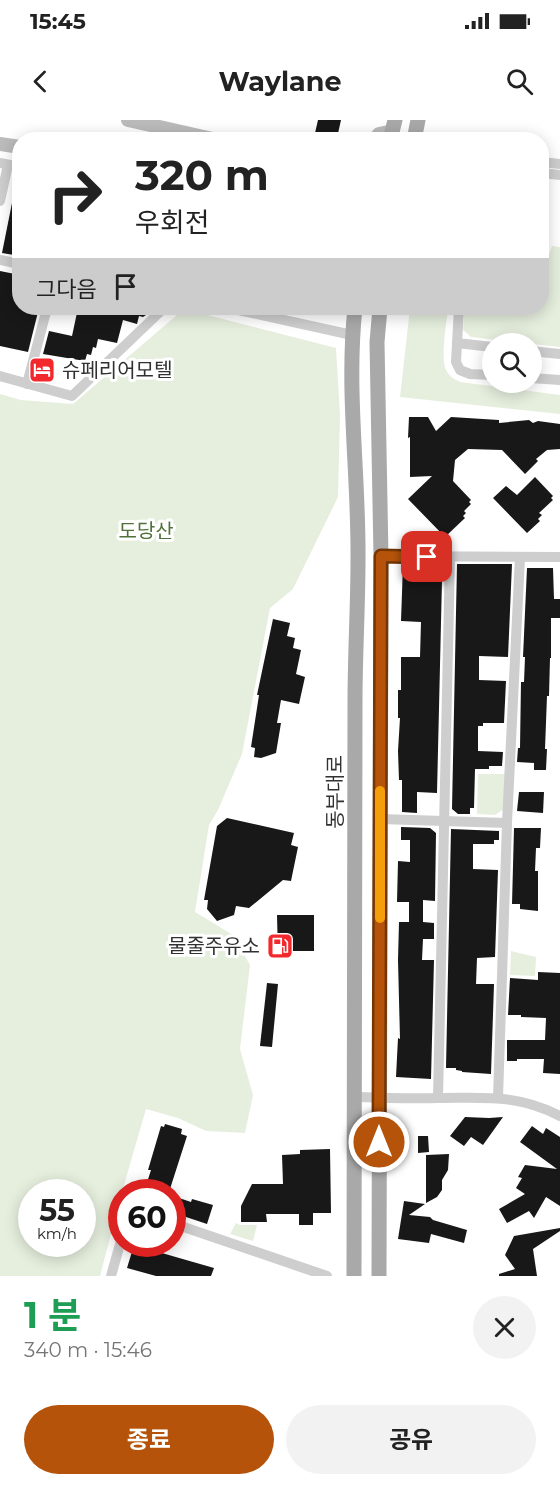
<!DOCTYPE html>
<html lang="ko">
<head>
<meta charset="utf-8">
<style>
	body { margin:0; font-family:Montserrat,"Noto Sans KR",sans-serif; background:#f2f2f2; color:#222; height:100vh; display:flex; flex-direction:column; font-size:22px; white-space:nowrap }
	* { box-sizing:border-box; margin:0 }
	p { font-size:20px; color:#767676 }
	.icon { flex:none; width:33px; height:33px; fill:none; stroke:currentColor; stroke-width:2; stroke-linecap:round; stroke-linejoin:round }
	.map { position:relative; height:1156px; overflow:hidden }
	.details { display:flex; flex-direction:column; background:#fff; flex:1 }
	.details>* { flex:none }
	.top-card { position:absolute; left:12px; top:12px; width:537px; height:183px; border-radius:24px; box-shadow:0 3px 15px #0003; background:#fff; color:#222; overflow:hidden }
	.tools { position:absolute; left:482px; top:213px; display:grid; gap:12px }
	.tools a { display:grid; place-items:center; width:60px; height:60px; border-radius:50%; background:#fff; box-shadow:0 3px 15px #0003; font-size:30px }
	.speed { position:absolute; left:18px; top:1059px; display:flex; gap:12px; font-size:30px; font-weight:700; text-align:center }
	.speed>* { display:grid; place-content:center; width:78px; height:78px; border-radius:50%; background:#fff; box-shadow:0 3px 15px #0003; line-height:1 }
	.speed small { font-size:15px; font-weight:400 }
	.speed .limit { border:9px solid #d22; background:#fff; color:#111 }
	.pin { position:absolute; display:grid; place-items:center; width:51px; height:51px; color:#fff; margin:-26px; border-radius:12px; box-shadow:0 3px 9px #0006 }
	.me { position:absolute; width:66px; margin:-33px; rotate:0deg; stroke-linejoin:round; filter:drop-shadow(0 0 4px #0008) }
	.turn { display:flex; align-items:center; gap:21px; height:126px; padding:0 24px; font-size:27px }
	.turn .icon { width:78px; height:78px; stroke-width:2.5 }
	.turn b { display:block; font-size:42px; line-height:51px }
	.then { display:flex; align-items:center; height:57px; padding:0 24px; background:#0003; gap:12px; font-size:22px }
	.round { display:grid; place-items:center; flex:none; width:63px; height:63px; border-radius:32px; background:#f2f2f2 }
	.headline { display:flex; align-items:center; justify-content:space-between; height:102px; padding:0 24px }
	h1 { font-size:36px; font-weight:700; line-height:45px; color:#1e9e55 }
	.button { display:flex; gap:12px; margin-top:auto; padding:12px 24px }
	.button a { flex:1; height:69px; border-radius:36px; background:#b45309; color:#fff; font-size:24px; font-weight:700; line-height:69px; text-align:center }
	.button a+a { background:#f2f2f2; color:#222 }
	.status { display:flex; justify-content:space-between; align-items:center; height:42px; padding:0 30px; background:#fff; direction:ltr }
	.status svg { height:16px; fill:currentColor }
	header { display:flex; justify-content:space-between; align-items:center; height:78px; padding:0 24px; background:#fff; font-size:27px; font-weight:700 }
	.map>svg:first-child { display:block }
</style>
</head>
<body>
<div class="status"><b>15:45</b><svg viewBox="0 0 49 12"><path d="M0 12V9h3v3zM5 12V6h3v6zM10 12V3h3v9zM15 12V0h3v12zM26 1h20v11H26zM47 4h2v5h-2z"/></svg></div>
<header><svg class="icon" aria-label="back" viewBox="0 0 24 24"><path d="M15 5l-7 7 7 7"/></svg>Waylane<svg class="icon" aria-label="search" viewBox="0 0 24 24"><circle cx="10" cy="10" r="6"/><path d="M15 15l6 6"/></svg></header>
<div class="map">
<svg width="560" height="1156" viewBox="0 0 560 1156">
	<rect width="100%" height="100%" fill="#fff"/>
	<g fill="#e6efde" fill-rule="evenodd">
		<polygon points="552,126 560,127 560,227 471,217 463,210 465,188 542,188 542,143 549,134"/>
		<path d="M410,188H448C447,201 440,238 446,250C449,256 454,259 460,262L560,275V294L400,277Z"/>
		<path d="M184,189L336,228L340,295L338,377L293,469L270,488L242,634L218,690L209,705L195,792L233,815L250,845L240,929L253,975L245,1013L206,1011L178,998L146,989L122,1072L100,1156H0V274L21,280L73,284ZM82,1072V1124H32V1072Z"/>
		<polygon points="478,654 505,654 504,689 495,695 477,694"/>
		<polygon points="511,831 536,837 535,856 510,855"/>
		<polygon points="236,1103 240,1105 257,1105 253,1121 230,1114"/>
	</g>
	<g fill="#181818">
		<polygon points="318,0 341,0 337,18 315,13"/>
		<polygon points="15,68 20,68 20,136 2,133"/>
		<polygon points="0,151 20,155 20,188 39,188 28,232 0,226"/>
		<polygon points="78,188 102,188 116,190 117,188 148,188 146,195 143,197 139,196 137,204 123,200 117,223 98,219 96,228 93,227 91,235 87,234 85,241 43,234 49,211 72,216"/>
		<polygon points="409,297 428,297 436,311 451,297 499,300 499,303 529,300 533,303 538,301 560,304 560,329 547,330 536,339 538,341 525,354 502,330 468,329 455,340 453,361 471,380 469,382 471,384 464,391 466,393 463,396 465,398 445,417 408,379 432,356 410,357 410,317 408,318"/>
		<polygon points="535,357 553,376 551,378 553,380 539,393 542,395 538,399 540,401 527,413 493,378 506,366 517,375"/>
		<polygon points="403,444 422,444 422,460 442,460 437,673 417,672 417,693 402,692 402,660 399,660 398,631 400,598 398,598 398,570 401,570 401,537 420,537 421,502 401,501"/>
		<polygon points="457,444 512,444 508,537 479,536 479,560 506,561 504,603 483,603 483,606 478,606 478,631 503,632 502,646 489,646 489,649 475,649 474,688 470,688 470,694 458,694 452,689"/>
		<polygon points="527,448 553,448 554,479 560,479 560,498 551,498 551,538 550,538 549,576 547,576 545,629 547,629 546,650 534,650 534,643 517,642 518,628 520,628 521,562 524,562 525,537 523,537"/>
		<polygon points="273,499 290,503 287,516 295,518 293,528 301,530 296,554 305,557 299,584 281,580 277,603 281,603 276,633 261,638 254,637 255,628 251,627 259,575 257,575"/>
		<polygon points="519,672 544,672 543,693 517,691"/>
		<polygon points="227,698 294,713 291,725 298,727 291,761 283,760 249,788 236,786 234,795 217,801 207,789 208,780 204,780 217,706"/>
		<polygon points="401,707 430,708 436,713 435,781 423,780 423,802 434,803 434,819 423,819 422,840 434,840 431,959 396,957 398,918 400,919 398,840 399,802 409,802 409,782 397,782 398,741 410,742 410,720 401,720"/>
		<polygon points="514,708 541,708 540,728 536,728 535,751 538,751 538,791 520,789 520,784 512,784"/>
		<polygon points="451,709 499,711 499,720 494,720 494,724 473,724 473,749 498,750 495,837 477,838 476,864 494,864 491,954 462,952 462,951 456,950 456,948 446,948"/>
		<polygon points="277,795 314,795 314,831 287,831 287,837 278,837"/>
		<polygon points="538,852 560,853 560,954 543,953 544,939 517,939 517,941 507,941 507,920 545,920 546,898 521,897 521,895 508,895 510,858 538,860"/>
		<polygon points="267,863 278,864 272,927 260,926"/>
		<polygon points="465,997 489,998 503,997 483,1025 471,1017 464,1026 450,1016"/>
		<polygon points="165,1004 182,1009 181,1014 187,1016 169,1072 144,1072 151,1050 148,1050 161,1006 164,1007"/>
		<polygon points="532,1006 543,1014 546,1008 560,1017 560,1086 546,1077 534,1098 529,1091 507,1103 499,1089 525,1074 516,1068 522,1058 518,1057 525,1045 557,1049 520,1022"/>
		<polygon points="418,1016 428,1016 429,1032 418,1033"/>
		<polygon points="330,1029 331,1093 313,1093 313,1105 299,1105 299,1094 266,1094 267,1102 241,1102 241,1086 252,1064 283,1064 282,1035 300,1034 300,1030"/>
		<polygon points="449,1034 448,1050 442,1060 442,1070 437,1077 426,1083 426,1035"/>
		<polygon points="179,1078 191,1082 192,1079 213,1085 207,1104 174,1093"/>
		<polygon points="404,1081 425,1084 409,1095 430,1097 433,1100 467,1110 464,1123 431,1114 429,1123 398,1119"/>
		<polygon points="560,1108 560,1111 533,1129 537,1156 499,1156 499,1154 515,1149 505,1135 514,1116"/>
		<polygon points="134,1125 214,1148 211,1156 156,1156 127,1148"/>
	</g>
	<g fill="none" stroke-linecap="round" stroke-linejoin="round">
		<g stroke="#cecece" stroke-width="10">
			<polyline points="542,42 560,44"/>
			<polyline points="0,43 20,47"/>
			<polyline points="542,53 560,55"/>
			<polyline points="0,81 8,45"/>
			<polyline points="0,140 20,144"/>
			<polyline points="229,188 352,215"/>
			<polyline points="459,188 457,223 492,227"/>
			<polyline points="457,223 456,242 460,250 470,254 492,255"/>
			<polyline points="531,231 560,234"/>
			<polyline points="0,256 72,276 164,188"/>
			<polyline points="531,258 560,260"/>
			<polyline points="27,264 47,188"/>
			<polyline points="381,436 560,437"/>
			<polyline points="380,699 507,703"/>
			<path d="M356,977C384,978 411,979 439,978C485,978 517,974 560,996"/>
			<polyline points="438,978 450,437"/>
			<polyline points="498,978 507,703 520,437"/>
			<polyline points="172,1103 327,1156"/>
			<polyline points="111,1156 122,1117"/>
		</g>
		<g stroke="#bbb" stroke-width="14">
			<polyline points="128,0 217,20"/>
			<polyline points="374,20 379,14 393,11"/>
			<polyline points="0,24 20,27"/>
		</g>
		<g stroke="#a9a9a9" stroke-width="15">
			<polyline points="390,20 395,0"/>
			<polyline points="414,20 418,0"/>
			<path d="M354,1156C356,964 355,773 355,582C355,534 358,487 358,440C359,356 346,271 355,188"/>
			<polyline points="379,1156 381,436 377,222 380,188"/>
		</g>
	</g>
	<g fill="none" stroke-linecap="round" stroke-linejoin="round">
		<defs>
			<polyline id="route" points="379,1022 381,436 427,437"/>
		</defs>
		<use href="#route" stroke="#753606" stroke-width="15"/>
		<use href="#route" stroke="#b45309" stroke-width="10"/>
		<polyline stroke="#f59e0b" stroke-width="10" points="380,798 380,671"/>
	</g>
	<defs>
		<symbol id="hotel-square" viewBox="-11 -11 22 22"><rect x="-9" y="-9" width="18" height="18" rx="4" fill="#f3282c" stroke="#fff"/><path d="M-6-4.5h1.5V1H6V5H4.5V3h-9V5H-6ZM-4 0a1.8 1.8 0 1 1 3.6 0ZM.5 0V-2.5h3Q6-2.5 6 0Z" fill="#fff"/></symbol>
		<symbol id="fuel-square" viewBox="-11 -11 22 22"><rect x="-9" y="-9" width="18" height="18" rx="4" fill="#f3282c" stroke="#fff"/><path d="M-5.5-6h7V0h2V4h1.3V-2.5L3-4.5l.8-.8L6-3V5H2.5V1h-1V6h-7ZM-4.2-4.7v3.2H.2V-4.7Z" fill="#fff"/></symbol>
	</defs>
	<g fill-rule="evenodd">
		<use href="#hotel-square" x="27" y="235" width="30" height="30"/>
		<use href="#fuel-square" x="265" y="811" width="30" height="30"/>
	</g>
	<g text-anchor="middle" stroke-width="6" stroke-linejoin="round" paint-order="stroke">
		<g font-size="20" fill="#313131" stroke="#fff" text-anchor="start">
			<text x="62" y="257">슈페리어모텔</text>
			<text x="260" y="833" text-anchor="end">물줄주유소</text>
		</g>
		<g font-size="20" fill="#51713a" stroke="#fff">
			<text x="146" y="418">도당산</text>
		</g>
		<g font-size="20" fill="#313131" stroke="#fff">
			<text transform="translate(335 672) rotate(-90)" y="7">동부대로</text>
		</g>
	</g>
</svg>
<div class="tools">
<a><svg class="icon" aria-label="search" viewBox="0 0 24 24"><circle cx="10" cy="10" r="6"/><path d="M15 15l6 6"/></svg></a>
</div>
<div class="speed"><div>55<small>km/h</small></div><div class="limit">60</div></div>
<div class="pin" style="left:427px;top:437px;background:#d93025"><svg class="icon" aria-label="arrive" viewBox="0 0 24 24"><path d="M6 21V4h12l-3 4 3 4H6"/></svg></div>
<svg class="me" style="left:379px;top:1022px" viewBox="-20 -20 40 40"><circle r="17" fill="#b45309" stroke="#fff" stroke-width="3"/><path d="M0-11L8 9 0 5-8 9z" fill="#fff"/></svg>
<div class="top-card">
<div class="turn"><svg class="icon" aria-label="right" viewBox="0 0 24 24"><path d="M7 20v-9h11M14 6l5 5-5 5"/></svg><div><b>320 m</b>우회전</div></div>
<div class="then">그다음<svg class="icon" aria-label="arrive" viewBox="0 0 24 24"><path d="M6 21V4h12l-3 4 3 4H6"/></svg></div>
</div>
</div>
<section class="details">
<div class="headline"><div><h1>1 분</h1><p>340 m · 15:46</p></div><a class="round"><svg class="icon" aria-label="close" viewBox="0 0 24 24"><path d="M6 6l12 12M18 6L6 18"/></svg></a></div>
<div class="button"><a>종료</a><a>공유</a></div>
</section>
</body>
</html>
